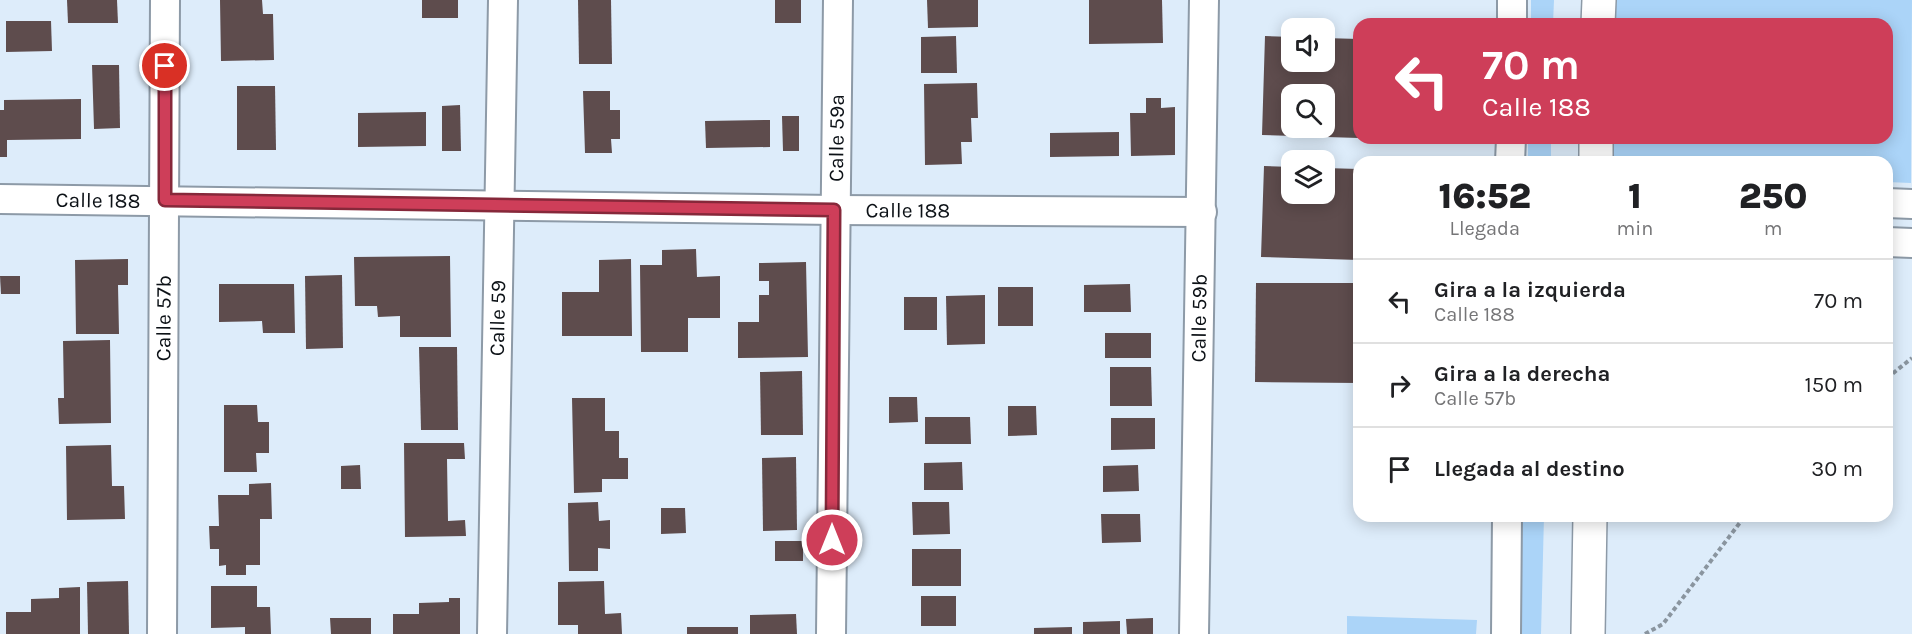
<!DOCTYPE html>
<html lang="es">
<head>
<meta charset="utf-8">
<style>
	body { margin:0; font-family:Karla,sans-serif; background:#f6f6f6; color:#202124; height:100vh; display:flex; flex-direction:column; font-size:22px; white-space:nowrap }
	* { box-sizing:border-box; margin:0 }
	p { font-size:20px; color:#757577 }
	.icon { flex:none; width:33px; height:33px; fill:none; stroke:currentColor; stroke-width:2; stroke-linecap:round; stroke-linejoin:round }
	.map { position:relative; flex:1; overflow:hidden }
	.drawer { position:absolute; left:1353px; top:156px; width:540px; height:366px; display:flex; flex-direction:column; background:#fff; border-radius:18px; box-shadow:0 3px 15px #0003 }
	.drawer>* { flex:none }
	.hud { position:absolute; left:1353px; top:18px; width:540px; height:126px; border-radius:18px; box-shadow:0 3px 15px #0003; background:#ce3e59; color:#fff; overflow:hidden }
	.buttons { position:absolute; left:1281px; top:18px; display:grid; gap:12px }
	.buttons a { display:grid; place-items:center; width:54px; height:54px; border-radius:12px; background:#fff; box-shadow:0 3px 15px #0003; font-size:30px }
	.pin { position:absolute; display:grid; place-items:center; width:51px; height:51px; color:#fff; margin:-26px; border:3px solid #fff; border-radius:50%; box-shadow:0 2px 6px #0007 }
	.me { position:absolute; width:66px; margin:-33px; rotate:0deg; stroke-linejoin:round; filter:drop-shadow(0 0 4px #0008) }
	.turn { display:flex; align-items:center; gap:21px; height:126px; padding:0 30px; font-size:27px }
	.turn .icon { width:78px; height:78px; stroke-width:2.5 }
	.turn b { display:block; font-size:42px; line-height:51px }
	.eta { display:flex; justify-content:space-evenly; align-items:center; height:102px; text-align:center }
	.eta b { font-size:36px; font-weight:800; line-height:42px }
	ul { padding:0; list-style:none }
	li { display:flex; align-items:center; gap:18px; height:84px; padding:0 30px; border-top:2px solid #e0e0e0 }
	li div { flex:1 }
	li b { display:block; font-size:22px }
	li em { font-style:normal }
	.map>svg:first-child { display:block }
</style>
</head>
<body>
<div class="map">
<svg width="1912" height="634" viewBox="0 0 1912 634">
	<rect width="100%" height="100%" fill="#ddecfa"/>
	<g fill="#abd4f8">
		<polygon points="1531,0 1554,0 1553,24 1531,24"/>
		<polygon points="1614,0 1912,0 1911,183 1887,182 1887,162 1611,162 1611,138 1887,138 1887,24 1614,24"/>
		<rect x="1528" y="138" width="23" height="24"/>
		<polygon points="1521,516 1544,516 1541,634 1519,634"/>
		<polygon points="1347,616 1477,620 1476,634 1347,634"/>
	</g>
	<g fill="#5e4c4d" fill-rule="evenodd">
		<polygon points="67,0 117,0 118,23 68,23"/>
		<polygon points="220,0 262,0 263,14 273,14 274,60 221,61"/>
		<rect x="422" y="0" width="36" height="18"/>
		<polygon points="578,0 611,0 612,64 579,64"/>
		<rect x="775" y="0" width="26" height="23"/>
		<polygon points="927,0 978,0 978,27 928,28"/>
		<polygon points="1089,0 1162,0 1163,43 1089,44"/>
		<polygon points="6,21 51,21 52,51 6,52"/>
		<polygon points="956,36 957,73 921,73 921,37"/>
		<path d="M1265,36L1292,37V62H1324V38L1359,39V138L1262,135ZM1292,94H1324V128H1292Z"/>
		<polygon points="92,65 119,65 120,128 94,129"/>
		<polygon points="977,83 978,118 971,118 972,142 961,142 962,164 925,165 924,84"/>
		<polygon points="237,86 275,86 276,150 237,150"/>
		<polygon points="583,91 610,91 610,110 620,110 620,139 611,139 612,153 585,153"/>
		<polygon points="1146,98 1161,98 1161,108 1175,107 1175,155 1131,156 1130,113 1146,113"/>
		<polygon points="81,99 81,139 7,140 7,157 0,157 0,110 4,110 4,100"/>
		<polygon points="460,105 461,151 442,151 442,106"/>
		<polygon points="426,112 426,146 358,147 358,113"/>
		<polygon points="782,116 799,116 799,151 783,151"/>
		<polygon points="770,120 770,147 706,148 705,121"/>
		<polygon points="1119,132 1119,156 1050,157 1050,133"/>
		<polygon points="1418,138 1451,138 1451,141 1418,140"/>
		<polygon points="1264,166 1292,167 1292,194 1324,194 1324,168 1359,169 1359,260 1261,257"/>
		<polygon points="696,249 697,277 720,276 720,318 688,318 688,352 641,352 640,265 662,265 662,250"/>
		<polygon points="450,256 451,337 400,337 400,316 378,317 377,306 355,306 354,257"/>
		<polygon points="128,259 128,285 118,285 119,334 76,334 75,260"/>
		<polygon points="631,259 632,336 562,336 562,292 599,292 599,260"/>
		<polygon points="806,262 808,357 738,358 738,322 759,322 759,295 769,295 769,281 759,281 759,263"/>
		<polygon points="342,275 343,348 306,349 305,276"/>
		<polygon points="0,276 20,276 20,294 1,294"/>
		<polygon points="1256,283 1359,283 1359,383 1255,382"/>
		<polygon points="219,284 294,284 295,333 263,333 262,321 219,322"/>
		<polygon points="1130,284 1131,312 1084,312 1084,285"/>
		<rect x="998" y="287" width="35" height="39"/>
		<polygon points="985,295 985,344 947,345 946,296"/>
		<rect x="904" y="297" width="33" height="33"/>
		<rect x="1105" y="333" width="46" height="25"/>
		<polygon points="110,340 111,423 59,424 58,398 64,398 63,341"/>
		<polygon points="419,347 457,347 458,430 421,430"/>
		<polygon points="1110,367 1151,367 1152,406 1110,406"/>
		<polygon points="802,371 803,435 761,435 760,372"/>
		<polygon points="889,397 917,397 918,422 889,423"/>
		<polygon points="572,398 605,398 605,431 619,431 619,458 628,458 628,479 602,479 602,492 574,493"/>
		<polygon points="224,405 257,405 258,422 269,422 269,453 256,453 257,472 224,472"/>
		<polygon points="1008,406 1036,406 1037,435 1008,436"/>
		<polygon points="925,417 970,417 971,444 925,444"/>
		<polygon points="1111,418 1155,418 1155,449 1111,450"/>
		<polygon points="404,443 464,443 465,459 447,459 448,521 465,520 466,536 405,537"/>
		<polygon points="111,445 112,486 124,486 125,519 67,520 66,446"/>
		<polygon points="796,457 797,530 763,531 762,458"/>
		<polygon points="962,462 963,490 924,490 924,463"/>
		<polygon points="360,465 361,489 341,489 341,466"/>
		<polygon points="1138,465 1139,491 1103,492 1103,466"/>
		<polygon points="271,483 272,519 260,519 260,565 246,565 246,575 226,575 226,565 219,566 219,549 210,549 209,526 219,526 218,495 249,495 249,484"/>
		<polygon points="598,502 599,521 610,520 610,549 598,548 598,571 569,571 568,503"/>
		<polygon points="912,502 949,502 950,534 913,535"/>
		<polygon points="661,508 685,508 686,533 661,534"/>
		<polygon points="1101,514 1140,514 1141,542 1102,543"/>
		<rect x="775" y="541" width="28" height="20"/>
		<rect x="912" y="549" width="49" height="37"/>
		<polygon points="128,581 129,634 88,634 87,582"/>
		<polygon points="604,581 605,614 621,613 622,634 578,634 578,625 558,625 558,582"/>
		<polygon points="211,586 257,586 257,607 270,607 271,634 245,634 245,627 211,628"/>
		<polygon points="80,587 80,634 6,634 6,612 31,612 31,599 59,598 59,588"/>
		<rect x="921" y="596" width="35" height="30"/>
		<polygon points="449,598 460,598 460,634 393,634 393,614 419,614 419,603 449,602"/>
		<polygon points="796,614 797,634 750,634 750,615"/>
		<polygon points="330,618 371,618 371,634 331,634"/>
		<polygon points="1153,618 1153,634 1127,634 1126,619"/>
		<polygon points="1120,621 1120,634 1083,634 1083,622"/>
		<rect x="687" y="627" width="51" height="7"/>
		<polygon points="1072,627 1072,634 1034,634 1034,628"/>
	</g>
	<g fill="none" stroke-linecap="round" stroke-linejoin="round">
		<defs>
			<g id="street">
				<polyline points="1512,24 1512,0"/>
				<polyline points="1510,162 1511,138"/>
				<path id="s1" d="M0,199L834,210L1202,212"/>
				<polyline points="1887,203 1912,204"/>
				<polyline points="1887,242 1912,243"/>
				<path id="s2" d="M162,634L165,0"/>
				<path id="s3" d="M492,634L503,0"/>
				<path id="s4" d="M831,634L838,0"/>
				<path id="s5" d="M1194,634L1204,0"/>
				<polyline points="1506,634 1507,516"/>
			</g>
			<g id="secondary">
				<polyline points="1598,24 1599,0"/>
				<polyline points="1596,162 1596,138"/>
				<polyline points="1588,634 1590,516"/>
			</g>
		</defs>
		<use href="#street" stroke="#8d9aa7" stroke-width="32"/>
		<use href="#secondary" stroke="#8d9aa7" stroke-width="36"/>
		<g stroke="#8a959f" stroke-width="4" stroke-dasharray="4.5 3" stroke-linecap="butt">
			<polyline points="1887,378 1912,358"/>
			<polyline points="1645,634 1663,624 1745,516"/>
		</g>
		<use href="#street" stroke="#fff" stroke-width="28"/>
		<use href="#secondary" stroke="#fff" stroke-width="33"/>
	</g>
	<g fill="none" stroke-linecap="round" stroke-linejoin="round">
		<defs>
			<polyline id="route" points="165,66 165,200 834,210 832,540"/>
		</defs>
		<use href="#route" stroke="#86283a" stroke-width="15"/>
		<use href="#route" stroke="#ce3e59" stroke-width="10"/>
	</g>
	<g text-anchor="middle" stroke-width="6" stroke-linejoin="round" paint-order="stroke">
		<g font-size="21" fill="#0c1116" stroke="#f2f8fd">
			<text dy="7" stroke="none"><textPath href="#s4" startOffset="496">Calle 59a</textPath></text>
			<text dy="7" stroke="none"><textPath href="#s1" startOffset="98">Calle 188</textPath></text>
			<text dy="7" stroke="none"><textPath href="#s1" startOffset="908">Calle 188</textPath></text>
			<text dy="7" stroke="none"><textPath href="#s2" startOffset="316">Calle 57b</textPath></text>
			<text dy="7" stroke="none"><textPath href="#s3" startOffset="316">Calle 59</textPath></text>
			<text dy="7" stroke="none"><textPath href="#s5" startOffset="316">Calle 59b</textPath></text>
		</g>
	</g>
</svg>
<div class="buttons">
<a><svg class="icon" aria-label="sound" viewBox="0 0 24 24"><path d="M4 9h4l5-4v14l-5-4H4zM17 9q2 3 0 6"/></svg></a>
<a><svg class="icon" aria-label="search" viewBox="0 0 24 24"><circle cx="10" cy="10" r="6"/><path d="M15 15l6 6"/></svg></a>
<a><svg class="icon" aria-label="layers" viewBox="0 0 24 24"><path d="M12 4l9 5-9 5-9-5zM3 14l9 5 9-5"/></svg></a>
</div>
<div class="pin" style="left:165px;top:66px;background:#d93025"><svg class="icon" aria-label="arrive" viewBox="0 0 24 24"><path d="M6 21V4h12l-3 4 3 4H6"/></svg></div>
<svg class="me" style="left:832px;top:540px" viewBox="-20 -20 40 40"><circle r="17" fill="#ce3e59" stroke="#fff" stroke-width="3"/><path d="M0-11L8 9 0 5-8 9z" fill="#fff"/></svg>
<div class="hud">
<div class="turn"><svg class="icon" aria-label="left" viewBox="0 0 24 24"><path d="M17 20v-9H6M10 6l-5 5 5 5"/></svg><div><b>70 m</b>Calle 188</div></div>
</div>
<section class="drawer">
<div class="eta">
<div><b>16:52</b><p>Llegada</p></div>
<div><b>1</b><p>min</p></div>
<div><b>250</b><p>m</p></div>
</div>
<ul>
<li><svg class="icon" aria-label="left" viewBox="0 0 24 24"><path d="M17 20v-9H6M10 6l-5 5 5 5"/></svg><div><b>Gira a la izquierda</b><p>Calle 188</p></div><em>70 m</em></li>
<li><svg class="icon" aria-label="right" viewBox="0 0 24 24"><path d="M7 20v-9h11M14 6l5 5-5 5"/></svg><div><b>Gira a la derecha</b><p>Calle 57b</p></div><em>150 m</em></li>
<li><svg class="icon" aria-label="arrive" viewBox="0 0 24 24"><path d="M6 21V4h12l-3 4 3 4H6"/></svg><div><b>Llegada al destino</b></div><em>30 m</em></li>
</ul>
</section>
</div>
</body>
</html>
